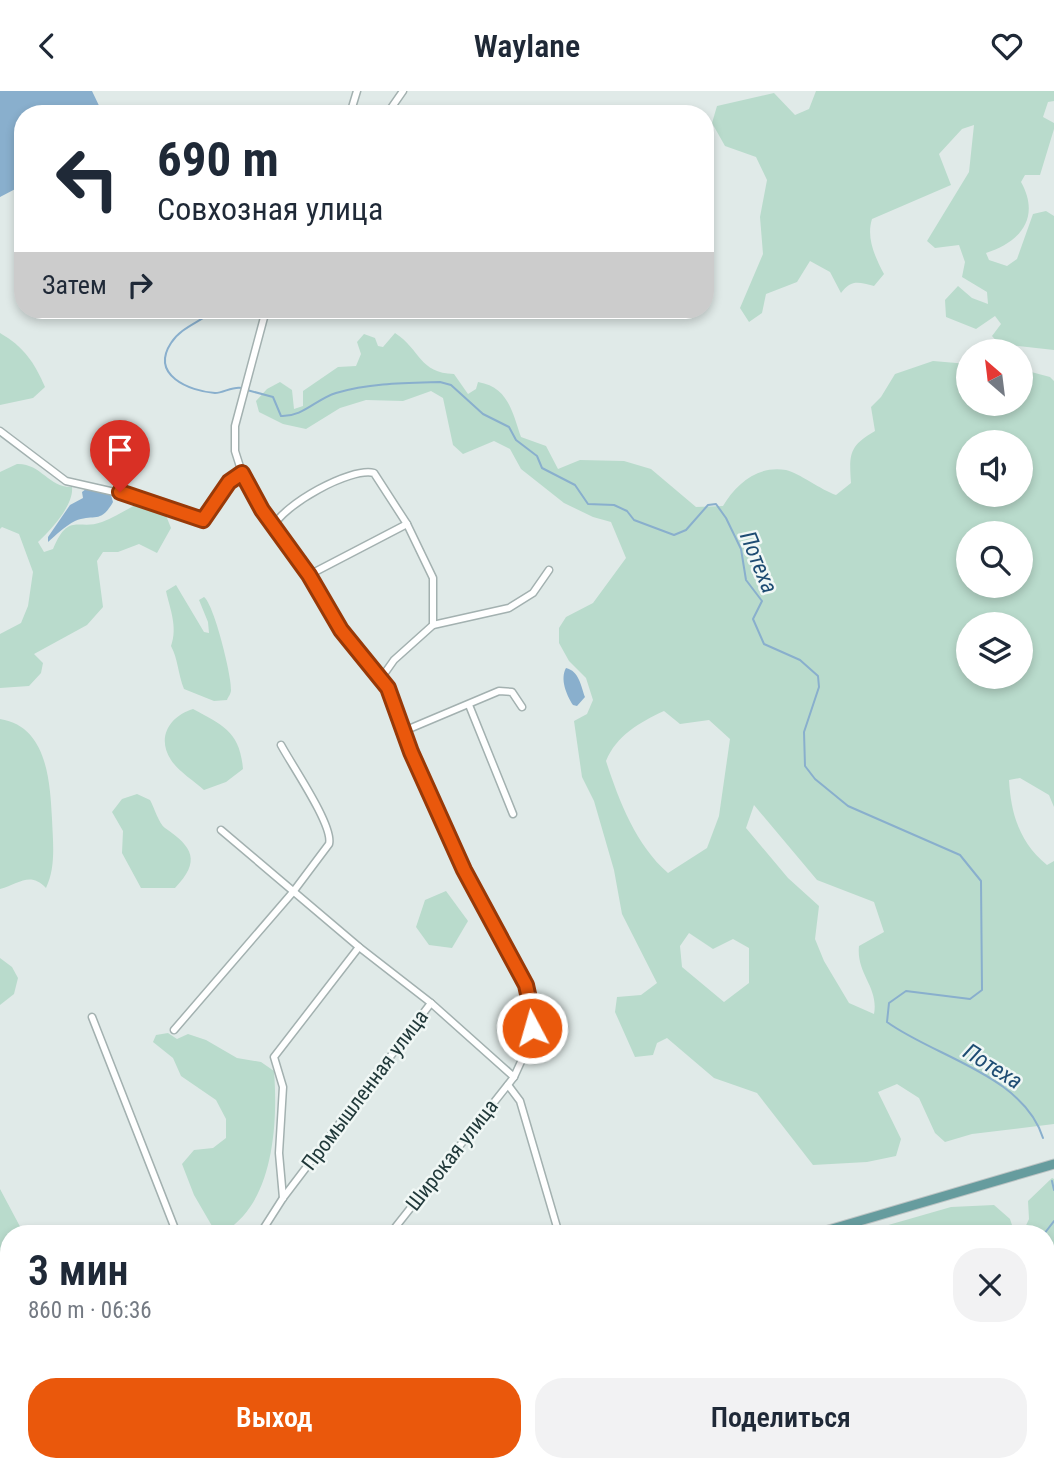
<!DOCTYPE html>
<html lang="ru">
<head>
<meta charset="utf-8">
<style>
	body { margin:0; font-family:"Roboto Condensed",sans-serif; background:#f2f2f3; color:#1f2937; height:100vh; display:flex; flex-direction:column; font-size:26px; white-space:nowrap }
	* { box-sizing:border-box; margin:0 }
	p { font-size:23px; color:#747a83 }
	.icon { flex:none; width:38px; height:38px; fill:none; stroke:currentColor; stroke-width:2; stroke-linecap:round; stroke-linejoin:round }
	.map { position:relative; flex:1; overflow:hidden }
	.side { position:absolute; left:0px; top:1134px; width:1055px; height:247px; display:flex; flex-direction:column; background:#fff; border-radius:28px 28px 0 0; box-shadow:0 4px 10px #0003 }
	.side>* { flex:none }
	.hud { position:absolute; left:14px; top:14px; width:700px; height:214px; border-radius:28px; box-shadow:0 4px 10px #0003; background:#fff; color:#1f2937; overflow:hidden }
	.needle { width:46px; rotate:332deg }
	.controls { position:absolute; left:956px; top:248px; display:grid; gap:14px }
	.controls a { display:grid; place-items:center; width:77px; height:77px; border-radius:50%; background:#fff; box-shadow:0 4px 10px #0003; font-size:35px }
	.pin { position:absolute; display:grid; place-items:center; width:60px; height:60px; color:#fff; margin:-72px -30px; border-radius:50% 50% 50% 0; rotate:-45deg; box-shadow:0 0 7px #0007 }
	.pin .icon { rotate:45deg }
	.me { position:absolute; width:77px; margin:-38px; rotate:354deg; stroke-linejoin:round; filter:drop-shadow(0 0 5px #0008) }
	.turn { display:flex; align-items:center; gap:24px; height:147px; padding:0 28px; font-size:32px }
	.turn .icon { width:91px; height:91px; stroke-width:2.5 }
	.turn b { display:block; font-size:49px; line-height:60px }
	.then { display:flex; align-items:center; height:66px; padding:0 28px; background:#0003; gap:14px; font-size:26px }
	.round { display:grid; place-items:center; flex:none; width:74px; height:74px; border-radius:28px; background:#f2f2f3 }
	.summary { display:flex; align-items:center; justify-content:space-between; height:119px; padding:0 28px }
	h1 { font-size:42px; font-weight:600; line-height:52px }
	.cta { display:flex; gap:14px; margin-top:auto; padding:14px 28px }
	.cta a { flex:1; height:80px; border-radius:28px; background:#ea580c; color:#fff; font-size:28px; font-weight:600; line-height:80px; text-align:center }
	.cta a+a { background:#f2f2f3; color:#1f2937 }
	header { display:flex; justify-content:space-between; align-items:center; height:91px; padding:0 28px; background:#fff; font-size:32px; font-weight:600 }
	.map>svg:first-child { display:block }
</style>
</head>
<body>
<header><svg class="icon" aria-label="back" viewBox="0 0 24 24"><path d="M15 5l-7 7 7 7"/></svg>Waylane<svg class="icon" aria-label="heart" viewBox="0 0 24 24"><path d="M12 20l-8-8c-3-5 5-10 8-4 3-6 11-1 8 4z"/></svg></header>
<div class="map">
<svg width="1054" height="1380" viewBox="0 0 1054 1380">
	<rect width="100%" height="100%" fill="#e0eae8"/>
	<g fill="#b9dbcc" fill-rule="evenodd">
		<path d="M816,0H1054V10L1048,11L1043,26L1054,32V38L1040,84H1025L1021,91C1041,127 1020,151 986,162L989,169L1007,175L1017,168L1033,123L1046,120L1054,125V259L999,253L992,245L1001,233L995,225L976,238L946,226L945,209L958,195L972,207L988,213L987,201L962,186L965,171L959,154L935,157L927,150L969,81L974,34L962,38L939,63L951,94L872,128C866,147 875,166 884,183L874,195C859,191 851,188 841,202L830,181L810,170L797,191L766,203L762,222L749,231L740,217L763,163L760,126L767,89L756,66L725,55L712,32L717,15L774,2L795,24L809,18Z"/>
		<path d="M0,242C24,256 34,271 45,296L33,307L0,314Z"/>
		<path d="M395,242C421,259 419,282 454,283L468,303L476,298L478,291C508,296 512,320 521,346L546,355L558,378L580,369L624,370L651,378L696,416L723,415C736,393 758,374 786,379C799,382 821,399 836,404L851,392C849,363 849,355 875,340L871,316L881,306L895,283L933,270L968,273V313H1020V278L1050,286L1054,290V716L1049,704L1020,687L1009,689C1011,724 1020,752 1047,774L1054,770V1033L972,1043L945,1051L935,1042L919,1007L897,993L878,1001L901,1048L896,1065L867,1071L813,1074L757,1002L714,987L667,947L657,952L653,964L635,966L615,921L617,906L641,904L657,892L622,823L614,779L594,710L582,686L574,630L587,623L593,609L586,587L569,570L559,552V537L566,526L593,512L626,467L611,431L593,426L564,412L521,378L510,358L494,350L463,363L453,354L443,307L431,300L403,310L366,309L340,317L306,338L283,333L259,321L256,310L267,298L280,291L292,299L294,318L303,315V300L338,276L356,275L361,263L357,251L364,243L375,247L378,255L383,256ZM968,352H1020V404H968ZM968,443H1020V495H968ZM968,534H1020V586H968ZM664,620L680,633L709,629L730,648L719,725L707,757L668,782C636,754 619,710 606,670C616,645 640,631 664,620ZM754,714L817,789L874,811L884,841L859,855C856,883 879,896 874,923L849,912L824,870L815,848L819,815L788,787L746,737ZM689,842L713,858L733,848L749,857V892L724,911L682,876L680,855Z"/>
		<path d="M17,373C41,372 49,397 72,396C74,414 51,439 38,451L44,461L53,458C69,420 78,440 102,431C116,426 128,417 142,411L165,422L171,437L157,462L139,453L118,461H103L97,470L103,516L87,534L34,563L43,572L41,582L29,595L0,597V543L21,532L28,515L33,481L19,443L2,436L0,438V381Z"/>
		<path d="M176,494L204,541L209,542L208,531L199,509L204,506C214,513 232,586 231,599C231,603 228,606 227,609L214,610L184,598C178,583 178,568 171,555C178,536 170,518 166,500Z"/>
		<path d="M193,618C223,634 240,641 243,678L226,691L204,699C194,690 178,680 171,669C156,646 170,625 193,618Z"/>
		<path d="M0,628C47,635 50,690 52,728C53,752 56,776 46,797C30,780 19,793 0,798Z"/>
		<path d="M137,703L150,709C154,716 159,733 165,737C193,756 201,770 175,797H141L122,762L123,740L112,721L122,708Z"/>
		<polygon points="446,800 468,830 452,857 429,854 416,836 425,809"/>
		<polygon points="0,867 12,876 18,887 14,903 0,914"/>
		<path d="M168,942L177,948L188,943L206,949L237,967L261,971L274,980C278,1031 274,1111 225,1140L212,1135L194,1104L182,1073L194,1059L213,1057L226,1047V1028L216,1009L181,985L173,967L153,951L156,944Z"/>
		<polygon points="1052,1087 1054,1088 1054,1217 1047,1215 1046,1143 1022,1143 1029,1128 1028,1110"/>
		<polygon points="0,1098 24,1143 9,1143 9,1192 0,1185"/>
		<polygon points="994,1114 1010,1128 1015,1143 857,1143 951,1116"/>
		<polygon points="1054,1310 1054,1380 963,1380 964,1372 1046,1372 1047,1329"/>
		<polygon points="787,1372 864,1372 867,1380 801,1380"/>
	</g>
	<g fill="#89afcd">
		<polygon points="0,0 92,0 103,23 23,23 23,94 0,106"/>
		<path d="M86,398L111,404L113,411C100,434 94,422 75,430C65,435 56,444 48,451V446L70,414L83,407L82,401Z"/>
		<path d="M566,577C579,580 581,595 585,606L577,615L573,614C566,603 560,588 566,577Z"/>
	</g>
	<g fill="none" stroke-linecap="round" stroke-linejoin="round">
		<g stroke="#89afcd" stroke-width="2">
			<path d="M214,219C201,231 181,236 171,252C150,284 189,300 215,302C224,302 232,295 242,297"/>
			<path d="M247,299L273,306L281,325C303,326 316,308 336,302C370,292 405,292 440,291L451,294L483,323L509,336L516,349L537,365L542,377L575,394L588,413L614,414L627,420L634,429L674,444L686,439L708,414L716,413L726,427L741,458L746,489L762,510L753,528L764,553L800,569L818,585L819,596L804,641L805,675L815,688L848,715L960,764L981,790L982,899L970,908L906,900L889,912L887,931C935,966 1023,984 1043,1047"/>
			<polyline points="1052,1090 1054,1099"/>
			<polyline points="1044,1143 1054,1130"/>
			<polyline points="1046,1342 1054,1351"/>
		</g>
		<defs>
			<g id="street">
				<polyline points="350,23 357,0"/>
				<polyline points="387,23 403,0"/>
				<polyline points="266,219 235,335 235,360 242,382 262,419 309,484 341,539 388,597 430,706 464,779 526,894 532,921 530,951 514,986 390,1143"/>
				<polyline points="0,340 66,390 141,407 203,429 229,391 242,382"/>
				<path d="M273,436C283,414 350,376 374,382L407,433L433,487V534"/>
				<polyline points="309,484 407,433"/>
				<polyline points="382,586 394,569 433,534 509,517 533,502 549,479"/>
				<polyline points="469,614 513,723"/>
				<polyline points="404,640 499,600 512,601 522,616"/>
				<polyline points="221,739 359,856 431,912"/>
				<polyline points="92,926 177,1143"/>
				<path d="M174,939L293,801L329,753C334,735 291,673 281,654"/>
				<polyline points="508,994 520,1010 559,1143"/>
				<polyline points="283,1107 279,1062 283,996 274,966 359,856"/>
				<polyline points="260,1143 283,1107 431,912 514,986"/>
				<polyline points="0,1251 9,1248"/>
				<polyline points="0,1346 9,1342"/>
				<polyline points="889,1372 904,1380"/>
				<polyline points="200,1380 203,1372"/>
				<polyline points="883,1380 887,1372"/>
			</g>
			<g id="primary">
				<polyline points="815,1143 1054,1073"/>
				<polyline points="132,1380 149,1372"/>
			</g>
		</defs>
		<use href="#street" stroke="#a3b1b0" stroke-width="9"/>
		<use href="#primary" stroke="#bcc4c4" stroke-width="11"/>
		<use href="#street" stroke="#fff" stroke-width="6"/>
		<use href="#primary" stroke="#669c9e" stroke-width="9"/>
	</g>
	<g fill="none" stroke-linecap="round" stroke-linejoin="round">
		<defs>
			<polyline id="route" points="120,401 203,429 229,391 242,382 262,419 309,484 341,539 388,597 411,661 464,779 526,894 532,921 532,937"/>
		</defs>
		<use href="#route" stroke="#983908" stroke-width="18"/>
		<use href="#route" stroke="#ea580c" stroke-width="12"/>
	</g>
	<g text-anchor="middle" stroke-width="5" stroke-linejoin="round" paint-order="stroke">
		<g font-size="21" fill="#21393a" stroke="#f0f7f5">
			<text transform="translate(365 999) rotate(-53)" y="7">Промышленная улица</text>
			<text transform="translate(452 1064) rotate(-52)" y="7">Широкая улица</text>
		</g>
		<g font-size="23" font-style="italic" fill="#1e4c73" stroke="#f0f7f5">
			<text transform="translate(759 471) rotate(68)" y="8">Потеха</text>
			<text transform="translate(993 975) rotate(32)" y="8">Потеха</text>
		</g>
	</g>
</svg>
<div class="controls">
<a><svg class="needle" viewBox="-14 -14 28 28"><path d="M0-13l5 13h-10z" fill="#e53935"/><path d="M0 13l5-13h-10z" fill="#747a83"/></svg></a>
<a><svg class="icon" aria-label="sound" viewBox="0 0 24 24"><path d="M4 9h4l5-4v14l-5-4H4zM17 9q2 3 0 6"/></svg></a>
<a><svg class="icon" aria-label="search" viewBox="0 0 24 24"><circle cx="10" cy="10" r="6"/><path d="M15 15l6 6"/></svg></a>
<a><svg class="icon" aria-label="layers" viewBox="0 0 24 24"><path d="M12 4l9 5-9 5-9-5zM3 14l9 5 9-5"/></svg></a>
</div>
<div class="pin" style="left:120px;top:401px;background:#d93025"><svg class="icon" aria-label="arrive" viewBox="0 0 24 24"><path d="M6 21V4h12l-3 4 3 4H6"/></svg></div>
<svg class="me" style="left:532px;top:937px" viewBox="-20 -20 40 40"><circle r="17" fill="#ea580c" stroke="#fff" stroke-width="3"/><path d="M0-11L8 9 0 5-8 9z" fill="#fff"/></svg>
<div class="hud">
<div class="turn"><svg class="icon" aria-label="left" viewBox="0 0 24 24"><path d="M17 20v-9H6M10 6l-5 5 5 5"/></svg><div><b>690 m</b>Совхозная улица</div></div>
<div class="then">Затем<svg class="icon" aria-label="right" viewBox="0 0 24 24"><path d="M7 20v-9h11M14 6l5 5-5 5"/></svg></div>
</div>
<section class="side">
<div class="summary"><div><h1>3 мин</h1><p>860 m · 06:36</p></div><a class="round"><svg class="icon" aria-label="close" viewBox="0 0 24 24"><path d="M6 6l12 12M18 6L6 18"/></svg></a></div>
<div class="cta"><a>Выход</a><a>Поделиться</a></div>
</section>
</div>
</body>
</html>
